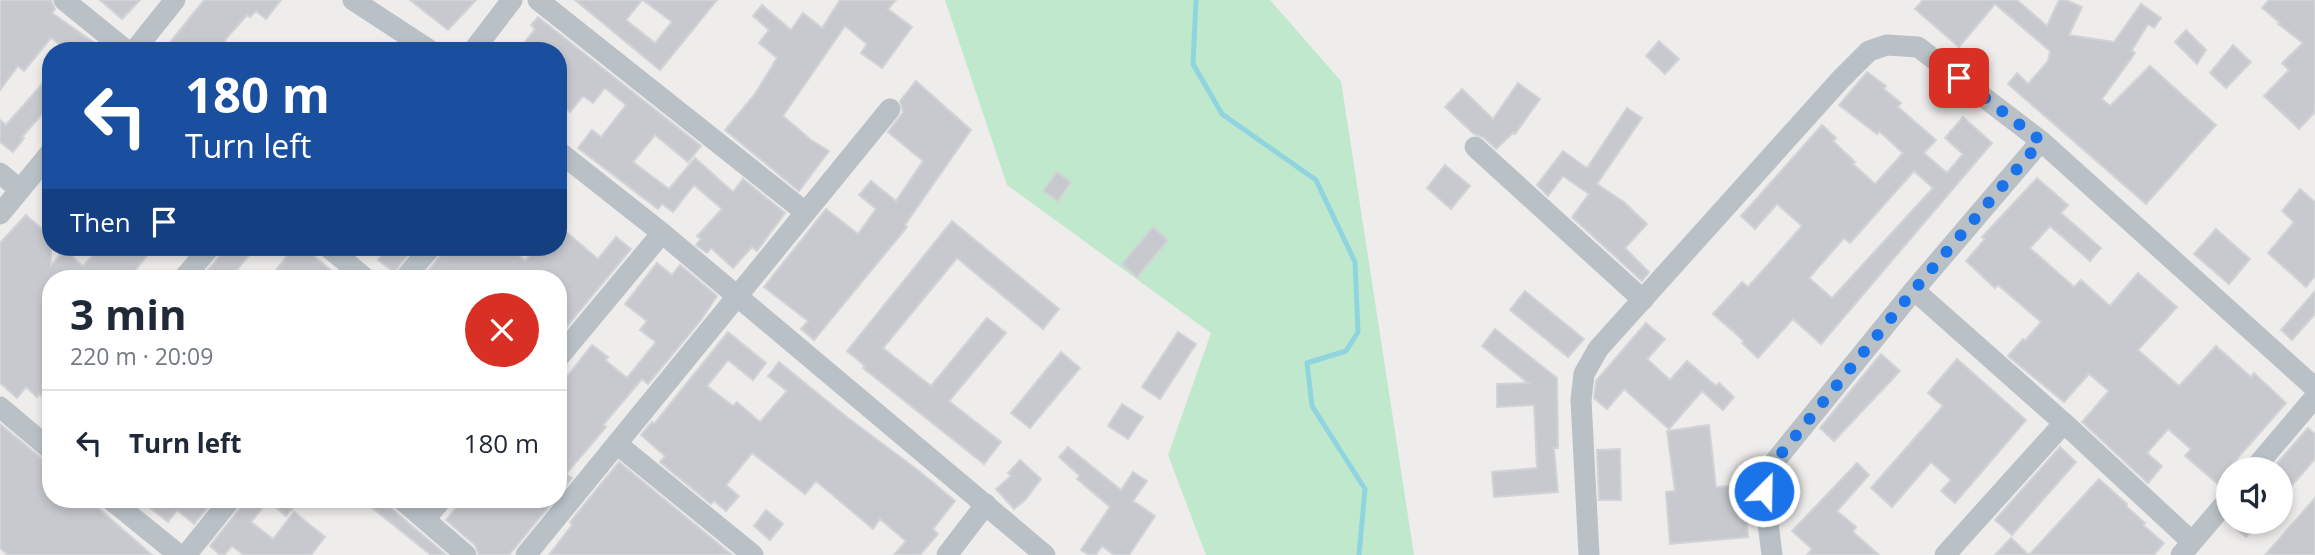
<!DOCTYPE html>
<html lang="en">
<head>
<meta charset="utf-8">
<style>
	body { margin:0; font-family:"Open Sans",sans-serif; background:#f2f2f3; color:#1f2937; height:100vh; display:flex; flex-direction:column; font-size:26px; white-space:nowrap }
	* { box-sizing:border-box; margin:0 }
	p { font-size:23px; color:#747a83 }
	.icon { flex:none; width:38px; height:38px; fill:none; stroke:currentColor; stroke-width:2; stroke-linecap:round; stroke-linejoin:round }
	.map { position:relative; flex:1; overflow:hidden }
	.panel { position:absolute; left:42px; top:270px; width:525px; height:238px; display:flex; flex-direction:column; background:#fff; border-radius:28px; box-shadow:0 4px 10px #0003 }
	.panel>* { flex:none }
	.hud { position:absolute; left:42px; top:42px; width:525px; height:214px; border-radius:28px; box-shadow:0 4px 10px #0003; background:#1a4fa0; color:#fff; overflow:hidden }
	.buttons { position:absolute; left:2216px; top:457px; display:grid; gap:14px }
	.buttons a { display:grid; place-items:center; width:77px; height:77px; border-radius:50%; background:#fff; box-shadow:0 4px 10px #0003; font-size:35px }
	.pin { position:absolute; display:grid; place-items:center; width:60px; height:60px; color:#fff; margin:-30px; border-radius:14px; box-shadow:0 4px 10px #0006 }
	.me { position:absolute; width:77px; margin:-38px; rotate:23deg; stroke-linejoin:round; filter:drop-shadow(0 0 5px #0008) }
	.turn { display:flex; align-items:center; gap:24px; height:147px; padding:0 28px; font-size:32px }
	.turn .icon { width:91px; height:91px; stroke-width:2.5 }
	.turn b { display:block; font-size:49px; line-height:60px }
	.then { display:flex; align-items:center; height:66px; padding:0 28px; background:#0003; gap:14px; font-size:26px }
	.round { display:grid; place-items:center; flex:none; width:74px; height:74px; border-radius:37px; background:#f2f2f3 }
	.head { display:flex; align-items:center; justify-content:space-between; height:119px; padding:0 28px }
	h1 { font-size:42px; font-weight:700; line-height:52px }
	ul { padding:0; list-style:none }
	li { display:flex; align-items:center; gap:21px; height:105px; padding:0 28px; border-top:2px solid #e0e1e3 }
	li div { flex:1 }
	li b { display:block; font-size:26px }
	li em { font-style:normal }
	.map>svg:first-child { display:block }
</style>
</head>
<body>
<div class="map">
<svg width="2315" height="555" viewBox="0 0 2315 555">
	<rect width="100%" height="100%" fill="#efecec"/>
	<polygon fill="#bfe8cc" points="945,0 1270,0 1341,81 1414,555 1206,555 1168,455 1211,333 1007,185"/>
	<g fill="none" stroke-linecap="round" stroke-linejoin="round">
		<polyline stroke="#90d4e0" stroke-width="5" points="1196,0 1193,64 1222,114 1316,180 1355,262 1358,332 1346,351 1307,363 1312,406 1365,489 1359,555"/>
	</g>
	<g fill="#c7c9ce" stroke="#d1d3d7" stroke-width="2" fill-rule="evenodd">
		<polygon points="0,0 51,0 55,9 52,13 106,51 68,51 51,38 24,71 18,66 0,90"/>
		<polygon points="100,0 140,0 122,19"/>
		<polygon points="204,0 281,0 266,19 256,11 250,17 247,15 224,41 237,51 163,51"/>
		<polygon points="410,0 476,0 448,30"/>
		<polygon points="575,0 642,0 626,20 655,43 672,22 643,0 717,0 660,70"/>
		<polygon points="840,0 896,0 888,9 912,27 882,68 861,53 867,44 845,26 783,116 811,140 829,151 799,191 725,130 755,94 777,58 759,43 769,30 753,16 762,5 791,30 803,13 822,28"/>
		<polygon points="1923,0 2017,0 2047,26 2059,0 2066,0 2082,7 2069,35 2114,42 2141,4 2161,18 2154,28 2148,24 2132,50 2135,53 2102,99 2110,106 2150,66 2216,125 2146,204 2008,84 2017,73 2028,84 2048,61 2050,51 1995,4 1959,47 1915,9"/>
		<polygon points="2269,0 2315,0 2315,112 2299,129 2264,96 2289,70 2282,63 2303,43 2278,24 2280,23 2262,8"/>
		<polygon points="538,17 701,146 688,162 655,135 633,162 669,189 695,158 733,192 743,179 785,213 757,251 752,247 733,268 711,248 707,253 696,245 701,239 697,236 722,209 694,185 673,212 662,204 658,209 578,148 592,130 601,137 626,105 605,88 593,103 583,96 570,112 558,103 558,51 549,51 541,44 535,51 518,51 535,29 531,25"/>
		<polygon points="2186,30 2206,50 2197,64 2175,42"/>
		<polygon points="1659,41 1679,59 1665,74 1646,56"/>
		<polygon points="2233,45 2251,62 2226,88 2210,73"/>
		<path d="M1867,72L1886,86L1884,89L1901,103L1898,107L1936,140L1924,153L1947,173L1963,154L1945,138L1963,117L1992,143L1821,344L1793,319L1758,358L1742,343L1744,341L1713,314L1742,282L1748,287L1802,226L1777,204L1755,229L1741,216L1822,125L1836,138L1833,141L1855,162L1853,164L1875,184L1903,153L1879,131L1877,134L1839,105ZM1914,171L1933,188L1832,298L1809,278L1844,238L1850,243Z"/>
		<polygon points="51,74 51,104 22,137 24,138 13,152 0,142 0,120 6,125"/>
		<polygon points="916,81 971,130 905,225 907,227 814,340 801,329 808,321 764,287 826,209 858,234 876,209 859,195 871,181 896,201 923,161 888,132 903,112 900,101"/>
		<polygon points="1518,83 1540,99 1515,134 1513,133 1496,149 1483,137 1474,134 1445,107 1462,89 1493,119"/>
		<polygon points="1627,108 1642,118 1597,184 1624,202 1647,224 1625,248 1649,272 1642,281 1572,217 1589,194 1563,176 1548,196 1537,185 1563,151 1587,168"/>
		<polygon points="1445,165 1470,186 1451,209 1427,188"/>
		<polygon points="1057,172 1071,182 1058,201 1043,191"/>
		<polygon points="2037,178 2068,205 2061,213 2101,248 2090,261 2050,226 2030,248 2074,287 2081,280 2110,306 2138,273 2177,307 2138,350 2179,386 2216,346 2251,377 2254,373 2286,403 2229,468 2230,469 2228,469 2228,475 2219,485 2185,456 2191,449 2168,429 2147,453 2162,466 2148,483 2082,422 2109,391 2089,374 2064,402 2008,356 2023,339 2025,341 2041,322 1998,285 1995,288 1966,261 1985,239 1982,237"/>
		<polygon points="2300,189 2315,202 2315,276 2306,287 2268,253 2294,222 2282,211"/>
		<polygon points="26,215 51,237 51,265 65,250 83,266 101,247 154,247 129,278 51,278 51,404 39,394 37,397 26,387 17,398 0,383 0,243"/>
		<polygon points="952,221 1059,309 1043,329 957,258 883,348 931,386 987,318 1006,333 949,401 1001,442 984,464 863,368 865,366 847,351"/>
		<polygon points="558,225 598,259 616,237 631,249 558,337 558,278 460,278 450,270 441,278 422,278 441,255 444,247 508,247 525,261 538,247 558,247"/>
		<polygon points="1153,227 1168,240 1137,277 1122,264"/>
		<polygon points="2216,229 2250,259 2229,284 2194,254"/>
		<polygon points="227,247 256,247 230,278 201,278"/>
		<polygon points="294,247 315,247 311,254 332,271 326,278 270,278"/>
		<polygon points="388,247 414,247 394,272 378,260"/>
		<polygon points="657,263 672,275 680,265 717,296 701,320 648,384 642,379 603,425 606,427 566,474 572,478 558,495 558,388 592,345 608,357 605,360 627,378 656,342 640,330 647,321 625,304"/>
		<polygon points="1525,291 1584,339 1568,357 1510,310"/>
		<polygon points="2315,291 2315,314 2292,340 2281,330"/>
		<polygon points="1646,323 1665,339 1647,359 1670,380 1687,361 1716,386 1719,383 1734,397 1723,410 1702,391 1669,429 1624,389 1607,409 1594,398 1596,381"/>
		<polygon points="1495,329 1557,378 1558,448 1554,448 1558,492 1494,497 1492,472 1537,468 1534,405 1497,407 1497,384 1528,383 1482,346"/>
		<polygon points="728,332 766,363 753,380 728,360 707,386 733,406 737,402 760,422 787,391 768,376 779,362 848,418 919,471 955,501 933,529 938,534 920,555 894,555 906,541 880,519 873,529 816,481 805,494 752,453 726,485 739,496 726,511 714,501 711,504 660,462 665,456 641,435 652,422 654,424"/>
		<polygon points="1178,332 1196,344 1160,399 1142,387"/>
		<polygon points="1061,352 1080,368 1030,428 1011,413"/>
		<polygon points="1881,354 1900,371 1834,441 1820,428"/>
		<polygon points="1957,359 2026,420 1955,503 1941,491 1951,480 1931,462 1892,507 1871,488 1943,406 1928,393"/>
		<polygon points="1122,404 1143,417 1128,439 1108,426"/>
		<polygon points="0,424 51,466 51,499 88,499 152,555 8,555 0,548"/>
		<polygon points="1709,425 1716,487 1744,485 1748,537 1670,544 1666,492 1675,491 1667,431"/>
		<polygon points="2308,428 2315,434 2315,459 2280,499 2280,469 2272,469"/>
		<polygon points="1068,447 1121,490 1133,472 1147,481 1133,501 1155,516 1129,555 1114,555 1102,546 1096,555 1089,555 1081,550 1110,507 1077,479 1080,476 1059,457"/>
		<polygon points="2060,447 2076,462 2012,535 1995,520"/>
		<polygon points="1620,449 1621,500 1599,500 1597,450"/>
		<polygon points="1020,460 1041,479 1025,500 1014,509 996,489 1011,476 1008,473"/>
		<polygon points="619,462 732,555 549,555 572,525 570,522"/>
		<polygon points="1857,463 1869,475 1837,511 1856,527 1853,532 1879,555 1807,555 1812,549 1792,531"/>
		<polygon points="2099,479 2127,504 2126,506 2145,523 2143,525 2164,543 2154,555 1995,555 2011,538 2029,555"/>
		<polygon points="2315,498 2315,555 2265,555"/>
		<polygon points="139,499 214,499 194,524 177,510 168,522"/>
		<polygon points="244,499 301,499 286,516 268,501 251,522 273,539 294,512 325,537 311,555 244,555 232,546 224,555 220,555 210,546 241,507"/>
		<polygon points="361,499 388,499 392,509 446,555 431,555"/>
		<polygon points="464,499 555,499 509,555 479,555 475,545 446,520"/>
		<polygon points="766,510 783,524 770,540 754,526"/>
		<polygon points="2228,522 2260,522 2246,537"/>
	</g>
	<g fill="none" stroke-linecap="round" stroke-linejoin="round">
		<g stroke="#b9c1c7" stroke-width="21">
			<polyline points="64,0 127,51"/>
			<polyline points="353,0 431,51"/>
			<polyline points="538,0 805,212"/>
			<polyline points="134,51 175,0"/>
			<polyline points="473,51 512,0"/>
			<polyline points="1475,147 1643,300"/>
			<polyline points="558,151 662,233 1045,555"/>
			<polyline points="0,173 20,190"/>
			<polyline points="0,214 51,152"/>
			<polyline points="328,247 365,278"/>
			<polyline points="184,278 210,247"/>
			<polyline points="405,278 431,247"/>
			<polyline points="1914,290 2064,423 2192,542"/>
			<polyline points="558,358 662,233"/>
			<polyline points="0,407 51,450"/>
			<polyline points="617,444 753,555"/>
			<polyline points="2254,469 2315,397"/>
			<polyline points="110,499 179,555"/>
			<polyline points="401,499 466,555"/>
			<polyline points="425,519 442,499"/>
			<polyline points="186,555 231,499"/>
			<polyline points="526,555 890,109"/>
			<polyline points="947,555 986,504"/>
			<polyline points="1589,555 1581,400 1584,374 1598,349 1840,80 1869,51 1887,45 1918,47 2041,141 2315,388"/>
			<polyline points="1772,555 1764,491 1776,460 1914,290 2041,141"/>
			<polyline points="1945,555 2064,423"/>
			<polyline points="2181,555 2228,500"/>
		</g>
	</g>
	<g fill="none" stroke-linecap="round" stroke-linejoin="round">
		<polyline stroke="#1a73e8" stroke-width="12" stroke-dasharray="0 21.6" points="1764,491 1776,460 1914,290 2041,141 1959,78"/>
	</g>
</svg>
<div class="buttons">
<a><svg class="icon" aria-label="sound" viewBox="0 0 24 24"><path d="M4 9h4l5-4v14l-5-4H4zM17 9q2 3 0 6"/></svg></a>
</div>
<div class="pin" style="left:1959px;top:78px;background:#d93025"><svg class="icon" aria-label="arrive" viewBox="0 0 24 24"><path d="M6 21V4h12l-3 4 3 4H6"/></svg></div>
<svg class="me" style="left:1764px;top:491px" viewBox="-20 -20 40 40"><circle r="17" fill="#1a73e8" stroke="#fff" stroke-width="3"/><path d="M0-11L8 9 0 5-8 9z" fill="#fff"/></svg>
<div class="hud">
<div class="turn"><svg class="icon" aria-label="left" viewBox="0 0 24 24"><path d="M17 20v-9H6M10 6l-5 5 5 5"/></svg><div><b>180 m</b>Turn left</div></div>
<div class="then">Then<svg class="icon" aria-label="arrive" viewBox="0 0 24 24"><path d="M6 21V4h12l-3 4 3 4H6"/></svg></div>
</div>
<section class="panel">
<div class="head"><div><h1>3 min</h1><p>220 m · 20:09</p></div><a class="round" style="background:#d93025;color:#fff"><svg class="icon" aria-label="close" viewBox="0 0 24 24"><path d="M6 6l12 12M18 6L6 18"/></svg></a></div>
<ul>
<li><svg class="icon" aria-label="left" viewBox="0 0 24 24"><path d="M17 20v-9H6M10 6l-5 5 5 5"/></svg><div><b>Turn left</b></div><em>180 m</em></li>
</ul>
</section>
</div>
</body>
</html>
